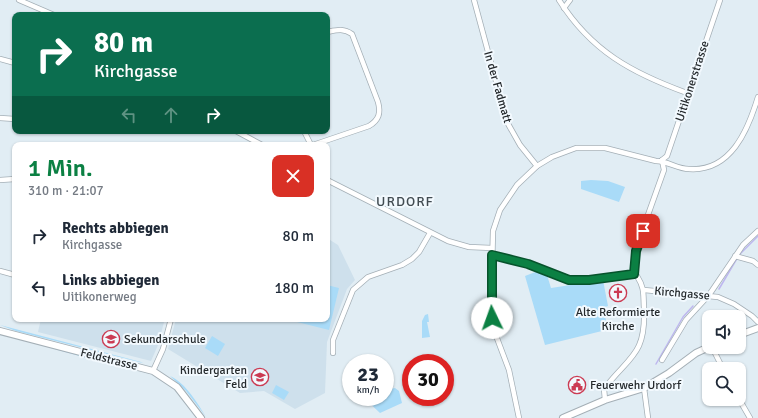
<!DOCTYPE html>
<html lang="de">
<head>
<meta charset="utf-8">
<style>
	body { margin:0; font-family:Signika,sans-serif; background:#f2f2f3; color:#1f2937; height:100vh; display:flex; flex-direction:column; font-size:15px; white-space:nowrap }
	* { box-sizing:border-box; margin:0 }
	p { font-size:13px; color:#747a83 }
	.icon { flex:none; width:22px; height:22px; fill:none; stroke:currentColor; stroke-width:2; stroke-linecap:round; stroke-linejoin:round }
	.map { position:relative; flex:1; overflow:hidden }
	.drawer { position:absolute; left:12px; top:142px; width:318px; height:180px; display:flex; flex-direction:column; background:#fff; border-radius:8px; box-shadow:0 1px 3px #0004 }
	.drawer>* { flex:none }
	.banner { position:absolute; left:12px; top:12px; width:318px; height:122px; border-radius:8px; box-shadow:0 1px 3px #0004; background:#0b6e4f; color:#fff; overflow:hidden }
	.controls { position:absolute; left:702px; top:310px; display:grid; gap:8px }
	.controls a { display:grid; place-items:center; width:44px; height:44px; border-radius:8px; background:#fff; box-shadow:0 1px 3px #0004; font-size:20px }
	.speed { position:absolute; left:342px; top:354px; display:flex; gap:8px; font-size:20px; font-weight:700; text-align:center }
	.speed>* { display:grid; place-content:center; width:52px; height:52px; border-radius:50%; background:#fff; box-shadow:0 1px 3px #0004; line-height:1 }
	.speed small { font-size:10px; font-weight:400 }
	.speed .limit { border:6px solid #d22; background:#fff; color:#111 }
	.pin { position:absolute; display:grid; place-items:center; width:34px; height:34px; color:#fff; margin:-17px; border-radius:8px; box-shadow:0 2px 6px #0006 }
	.me { position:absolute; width:44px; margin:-22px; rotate:357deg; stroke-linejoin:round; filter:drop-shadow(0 0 3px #0008) }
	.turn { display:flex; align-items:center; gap:14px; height:84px; padding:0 16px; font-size:18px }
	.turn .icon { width:52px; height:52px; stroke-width:2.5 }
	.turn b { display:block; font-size:28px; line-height:34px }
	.lanes { display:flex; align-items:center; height:38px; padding:0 16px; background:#0003; justify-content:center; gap:20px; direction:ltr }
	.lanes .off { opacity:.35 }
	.round { display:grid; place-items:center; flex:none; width:42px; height:42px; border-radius:8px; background:#f2f2f3 }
	.overview { display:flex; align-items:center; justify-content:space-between; height:68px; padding:0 16px }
	h1 { font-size:24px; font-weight:600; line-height:30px; color:#0b8043 }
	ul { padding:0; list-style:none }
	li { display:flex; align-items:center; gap:12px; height:52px; padding:0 16px }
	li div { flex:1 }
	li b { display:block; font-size:15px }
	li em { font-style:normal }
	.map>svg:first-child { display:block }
</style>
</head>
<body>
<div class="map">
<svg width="758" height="418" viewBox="0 0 758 418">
	<rect width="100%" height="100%" fill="#e1edf4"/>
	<g fill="#cee0ec">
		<polygon points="327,238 338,245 355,280 347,289 327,342 325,393 295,409 264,391 240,393 168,349 176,319 327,319"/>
		<polygon points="41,319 163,319 164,322 158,345 151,361 38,332"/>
	</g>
	<g fill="#a9dbf8">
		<polygon points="591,180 608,181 625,187 619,202 581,189 581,181"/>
		<polygon points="538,271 547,275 551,288 603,280 608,306 602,308 607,323 600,325 602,331 545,345 525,276"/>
		<polygon points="327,285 339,288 329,330 285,319 327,319"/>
		<polygon points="428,314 429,322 427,322 430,337 422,338 422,321 425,315"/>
		<polygon points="0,325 141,362 143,363 16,331"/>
		<polygon points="212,336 225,344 218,356 205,348"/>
		<polygon points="40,345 114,364 112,365"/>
		<path d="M170,376C186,383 197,403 207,418L186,391Z"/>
		<polygon points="276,385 289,392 284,400 272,393"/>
		<polygon points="395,388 399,391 402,403 380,413 363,397 385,397 385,390"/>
	</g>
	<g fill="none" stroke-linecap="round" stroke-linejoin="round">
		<g stroke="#beb7ef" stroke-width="1.5">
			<polyline points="719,289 739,255 758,236"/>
			<polyline points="656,364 683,317 693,306"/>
		</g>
		<defs>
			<g id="minor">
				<polyline points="19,0 54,15"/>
				<polyline points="474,0 507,122 520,145 537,166"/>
				<path d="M559,0C591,51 632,73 687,93"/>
				<polyline points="564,8 570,0"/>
				<polyline points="0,59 15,63"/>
				<polyline points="0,118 15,119"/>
				<polyline points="236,131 262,145"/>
				<polyline points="304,131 311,145"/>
				<path d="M313,145L369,126C379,120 381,113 378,102L352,34C343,28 337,30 327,32"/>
				<polyline points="662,160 667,156 720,0"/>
				<polyline points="0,180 15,179"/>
				<polyline points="327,180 448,241 469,247 492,248"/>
				<path d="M492,255L527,264L569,280H589L629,274L637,276C645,289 643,294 644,308C646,356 629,356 604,389L605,400"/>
				<polyline points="735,256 753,261 758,265"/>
				<polyline points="0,271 15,275"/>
				<polyline points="634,274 639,240 664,170 662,160"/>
				<polyline points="644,290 718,297 734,304 752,316 758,322"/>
				<polyline points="712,347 723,369"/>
				<polyline points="333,353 333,340 353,290 368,277 402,265 412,259 419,252 430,233"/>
				<polyline points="662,360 686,320 709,295 743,245 758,231"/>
				<polyline points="153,371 163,349 171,319"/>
				<polyline points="644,388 648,418"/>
				<polyline points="739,399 750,418"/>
				<path d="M519,418L509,370L495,333L491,310L493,231L500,210L517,185L537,166L552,157L576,148H605L656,161C668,161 677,169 689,169C731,172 748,130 758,97"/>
			</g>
			<g id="secondary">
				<polyline points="0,331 153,371 177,387 201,418"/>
				<polyline points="739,335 758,328"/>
				<polyline points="563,418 605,400 644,388 669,373 696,353 709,347"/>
			</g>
		</defs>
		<use href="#minor" stroke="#a4afb6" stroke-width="6"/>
		<use href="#secondary" stroke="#a4afb6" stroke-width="8"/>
		<use href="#minor" stroke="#fff" stroke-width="4.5"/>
		<use href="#secondary" stroke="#fff" stroke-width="6"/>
	</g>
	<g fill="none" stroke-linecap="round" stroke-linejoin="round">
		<defs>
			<polyline id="route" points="492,318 492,255 528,264 569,280 589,280 634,274 636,251 643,231"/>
		</defs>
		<use href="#route" stroke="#07532c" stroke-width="10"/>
		<use href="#route" stroke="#0b8043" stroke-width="7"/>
	</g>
	<defs>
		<symbol id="church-ring" viewBox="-11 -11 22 22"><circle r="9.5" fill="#f2f9fe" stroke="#cb3b53" stroke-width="1.5"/><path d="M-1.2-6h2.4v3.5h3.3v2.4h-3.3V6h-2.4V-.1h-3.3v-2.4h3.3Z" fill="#cb3b53"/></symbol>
		<symbol id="school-ring" viewBox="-11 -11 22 22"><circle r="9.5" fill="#f2f9fe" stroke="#cb3b53" stroke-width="1.5"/><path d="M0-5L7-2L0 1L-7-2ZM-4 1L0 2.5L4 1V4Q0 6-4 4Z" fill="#cb3b53"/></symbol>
		<symbol id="civic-ring" viewBox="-11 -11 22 22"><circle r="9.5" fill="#f2f9fe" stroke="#cb3b53" stroke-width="1.5"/><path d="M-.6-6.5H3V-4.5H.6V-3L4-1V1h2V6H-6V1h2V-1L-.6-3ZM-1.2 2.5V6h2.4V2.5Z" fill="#cb3b53"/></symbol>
	</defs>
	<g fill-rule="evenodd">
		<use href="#church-ring" x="608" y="283" width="20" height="20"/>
		<use href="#school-ring" x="101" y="329" width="20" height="20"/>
		<use href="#school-ring" x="250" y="367" width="20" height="20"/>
		<use href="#civic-ring" x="567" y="375" width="20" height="20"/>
	</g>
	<g text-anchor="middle" stroke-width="4" stroke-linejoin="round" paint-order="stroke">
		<g font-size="12" fill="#252a2d" stroke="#f2f9fe">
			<text transform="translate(692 81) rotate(-72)" y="4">Uitikonerstrasse</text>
			<text transform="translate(498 87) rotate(74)" y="4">In der Fadmatt</text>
			<text transform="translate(682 293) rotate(5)" y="4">Kirchgasse</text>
			<text transform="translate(109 359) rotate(14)" y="4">Feldstrasse</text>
		</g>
		<g font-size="12" fill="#252a2d" stroke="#f2f9fe" text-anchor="start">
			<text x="618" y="316" text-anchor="middle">Alte Reformierte<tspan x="618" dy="14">Kirche</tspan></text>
			<text x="124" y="343">Sekundarschule</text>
			<text x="247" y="374" text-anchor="end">Kindergarten<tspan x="247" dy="14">Feld</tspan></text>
			<text x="590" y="389">Feuerwehr Urdorf</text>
		</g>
		<g font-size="14" letter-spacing="1" fill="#424c52" stroke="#f2f9fe">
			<text x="405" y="206">URDORF</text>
		</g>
	</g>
</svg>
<div class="controls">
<a><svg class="icon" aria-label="sound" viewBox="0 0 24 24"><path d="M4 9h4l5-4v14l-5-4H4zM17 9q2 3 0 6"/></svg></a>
<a><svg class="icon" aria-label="search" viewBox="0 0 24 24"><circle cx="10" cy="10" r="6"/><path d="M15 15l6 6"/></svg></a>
</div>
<div class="speed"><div>23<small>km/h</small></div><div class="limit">30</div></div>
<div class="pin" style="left:643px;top:231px;background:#d93025"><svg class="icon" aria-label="arrive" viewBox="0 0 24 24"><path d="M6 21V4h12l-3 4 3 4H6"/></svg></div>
<svg class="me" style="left:492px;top:318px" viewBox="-20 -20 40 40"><circle r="19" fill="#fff"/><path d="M0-13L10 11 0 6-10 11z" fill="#0b8043"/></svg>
<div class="banner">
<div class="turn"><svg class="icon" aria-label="right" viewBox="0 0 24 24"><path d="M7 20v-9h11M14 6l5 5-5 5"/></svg><div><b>80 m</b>Kirchgasse</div></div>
<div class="lanes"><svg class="icon off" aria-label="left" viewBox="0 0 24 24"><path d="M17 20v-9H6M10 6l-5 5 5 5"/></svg><svg class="icon off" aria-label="ahead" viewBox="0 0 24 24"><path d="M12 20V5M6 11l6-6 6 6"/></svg><svg class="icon" aria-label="right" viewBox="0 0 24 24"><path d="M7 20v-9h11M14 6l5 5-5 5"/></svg></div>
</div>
<section class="drawer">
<div class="overview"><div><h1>1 Min.</h1><p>310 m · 21:07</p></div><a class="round" style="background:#d93025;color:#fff"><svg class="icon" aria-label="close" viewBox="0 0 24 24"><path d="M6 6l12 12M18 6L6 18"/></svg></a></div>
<ul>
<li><svg class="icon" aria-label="right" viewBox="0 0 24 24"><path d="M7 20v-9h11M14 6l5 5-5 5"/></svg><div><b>Rechts abbiegen</b><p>Kirchgasse</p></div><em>80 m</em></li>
<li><svg class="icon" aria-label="left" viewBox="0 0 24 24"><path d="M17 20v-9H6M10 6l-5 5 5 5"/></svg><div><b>Links abbiegen</b><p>Uitikonerweg</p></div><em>180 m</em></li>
</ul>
</section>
</div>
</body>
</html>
